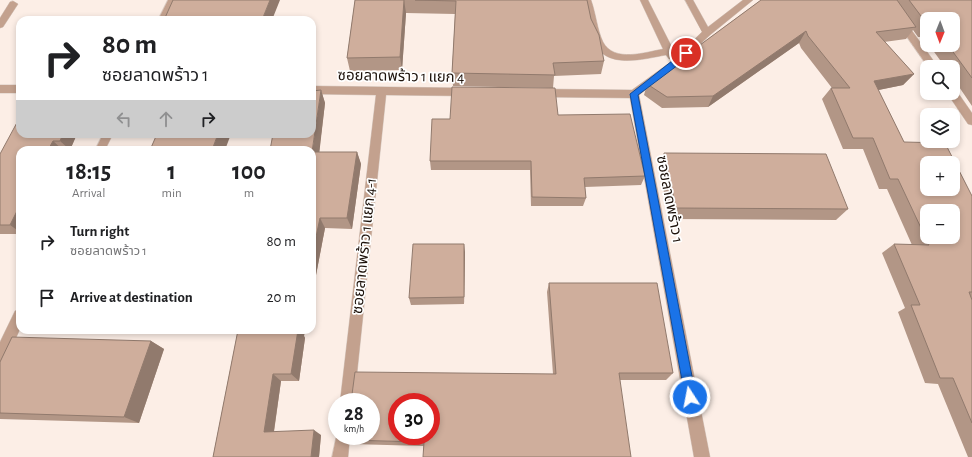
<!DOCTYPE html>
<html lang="en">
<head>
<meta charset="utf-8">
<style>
	body { margin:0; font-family:"Alegreya Sans","Noto Sans Thai",sans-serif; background:#f2f2f2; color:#202124; height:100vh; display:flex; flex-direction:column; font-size:15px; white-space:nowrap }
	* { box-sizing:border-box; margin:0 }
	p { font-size:13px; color:#757577 }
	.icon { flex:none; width:22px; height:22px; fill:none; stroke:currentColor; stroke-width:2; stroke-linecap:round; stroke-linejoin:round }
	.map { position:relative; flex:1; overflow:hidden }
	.details { position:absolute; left:16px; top:146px; width:300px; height:188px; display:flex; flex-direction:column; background:#fff; border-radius:12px; box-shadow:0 2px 6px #0003 }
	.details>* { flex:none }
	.guide { position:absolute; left:16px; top:16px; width:300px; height:122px; border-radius:12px; box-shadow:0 2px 6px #0003; background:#fff; color:#202124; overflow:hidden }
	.needle { width:26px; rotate:181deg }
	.tools { position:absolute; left:920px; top:12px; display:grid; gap:8px }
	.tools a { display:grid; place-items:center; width:40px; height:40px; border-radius:8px; background:#fff; box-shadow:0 2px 6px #0003; font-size:20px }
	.speed { position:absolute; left:328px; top:393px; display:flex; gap:8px; font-size:20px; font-weight:700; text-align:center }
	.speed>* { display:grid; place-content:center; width:52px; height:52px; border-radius:50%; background:#fff; box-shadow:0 2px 6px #0003; line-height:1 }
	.speed small { font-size:10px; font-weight:400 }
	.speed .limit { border:6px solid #d22; background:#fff; color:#111 }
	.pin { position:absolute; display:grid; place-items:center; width:34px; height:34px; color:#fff; margin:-17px; border:2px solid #fff; border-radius:50%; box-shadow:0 1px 4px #0007 }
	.me { position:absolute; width:44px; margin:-22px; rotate:349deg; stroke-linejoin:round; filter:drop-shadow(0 0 3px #0008) }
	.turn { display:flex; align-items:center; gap:14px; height:84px; padding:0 20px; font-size:18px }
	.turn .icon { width:52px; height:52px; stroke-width:2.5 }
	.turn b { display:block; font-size:28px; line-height:34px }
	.lanes { display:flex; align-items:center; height:38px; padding:0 20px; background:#0003; justify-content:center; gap:20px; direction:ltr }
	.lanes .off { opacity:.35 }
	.eta { display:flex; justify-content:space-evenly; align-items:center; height:68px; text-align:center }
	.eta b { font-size:24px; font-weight:700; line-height:28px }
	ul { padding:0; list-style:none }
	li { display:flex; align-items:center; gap:12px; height:56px; padding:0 20px }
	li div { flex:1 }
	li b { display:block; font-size:15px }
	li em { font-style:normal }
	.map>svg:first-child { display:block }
</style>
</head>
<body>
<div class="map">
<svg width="972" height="457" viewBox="0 0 972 457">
	<rect width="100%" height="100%" fill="#fceee6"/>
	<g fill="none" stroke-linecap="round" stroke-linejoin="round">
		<defs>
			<path id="service" d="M583,0H591C596,14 597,29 603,42C614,63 646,52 663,49L640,0H648L677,57L675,59H669L666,55C643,59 606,70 594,42C588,29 587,14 583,0Z"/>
			<g id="minor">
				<polygon points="168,0 176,0 168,20 158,20"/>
				<polygon points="685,0 693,0 708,27 743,0 753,0 710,35 678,65 639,95 710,457 694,457 630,98 541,97 537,96 536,93 537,90 541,89 632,90 672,61 702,32"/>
				<polygon points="881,0 890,0 938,67 928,67"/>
				<polygon points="13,1 18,4 3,27 0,28 0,18 10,2"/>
				<rect x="0" y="85" width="20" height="8"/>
				<polygon points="312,86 466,88 470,89 471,92 470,95 466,96 386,95 354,402 340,402 376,95 312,94"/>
				<polygon points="953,90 956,90 972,113 972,125 968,124 947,93 953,93"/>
				<polygon points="103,134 113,134 105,150 95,150"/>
				<polygon points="20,309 20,329 5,362 0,364 0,342 15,311"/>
				<polygon points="337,433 337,436 350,436 348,457 332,457"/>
			</g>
		</defs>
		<use href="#service" stroke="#d8cbc3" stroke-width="1"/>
		<use href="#minor" stroke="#d8cbc3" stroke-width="1"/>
		<use href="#service" fill="#c3a18e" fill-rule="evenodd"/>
		<use href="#minor" fill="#c3a18e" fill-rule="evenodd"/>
	</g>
	<g fill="#b29686">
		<polygon points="355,0 587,0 591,19 604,61 601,74 554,76 553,88 453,86 452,73 455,14 406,13 402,70 350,71 347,58"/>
		<polygon points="761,0 972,0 972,106 953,78 953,67 945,67 932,49 929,45 953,45 927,19 927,43 921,37 918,37 913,30 906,39 884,42 914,74 903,85 878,90 904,142 972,196 972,457 968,457 938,384 925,383 898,312 905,308 882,253 894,244 912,245 887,189 879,189 863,149 843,149 822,99 831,88 832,88 801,48 799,43 708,107 662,108 644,95 647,84"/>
		<polygon points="321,90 325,103 319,152 357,152 361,164 352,229 325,228 312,296"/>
		<polygon points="558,115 645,176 641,185 585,187 586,198 583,206 531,206 530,170 431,170 430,161 450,119"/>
		<polygon points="77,134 70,150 20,150 20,234 0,234 0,154"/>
		<polygon points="664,153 848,209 836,220 669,219 659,166"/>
		<polygon points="465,252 464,304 411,305 409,298"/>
		<polygon points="549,283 673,373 666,380 620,380 423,446 351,444 345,440 553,374 547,292"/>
		<polygon points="238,330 305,330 304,336 305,338 299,381 281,381 274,432 321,435 319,457 213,457"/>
		<polygon points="151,341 164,349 139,423 0,419 0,362"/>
	</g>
	<g fill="#917a6d">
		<polygon points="270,0 280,0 272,20 262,20"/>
		<polygon points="404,0 406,13 402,70 400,57"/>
		<polygon points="806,31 799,43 708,107 713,96"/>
		<polygon points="914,74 903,85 864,93 874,81"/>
		<polygon points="321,90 325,103 318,164 312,152"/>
		<polygon points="63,134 77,134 70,150 60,141"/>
		<polygon points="218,134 231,134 225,150 212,150"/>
		<polygon points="53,141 63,150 48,150"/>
		<polygon points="357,152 361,164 352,229 347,218"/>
		<polygon points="20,205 20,232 10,225"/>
		<polygon points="320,218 325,228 312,296 312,256"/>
		<polygon points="464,244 465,252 464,304"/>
		<polygon points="297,330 305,330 304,336 305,338 299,381 291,374"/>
		<polygon points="151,341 164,349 139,423 124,417"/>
		<polygon points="273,374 281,381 273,437 264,432"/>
		<polygon points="314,430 321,435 319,457 311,457"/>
	</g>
	<g fill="#cfae9c" stroke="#917a6d" fill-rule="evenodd">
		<polygon points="173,0 270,0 262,20 164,20"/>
		<polygon points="355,0 404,0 400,57 347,58"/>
		<polygon points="415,0 587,0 591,19 599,35 604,61 553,63 555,75 452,73 456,1"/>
		<path d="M761,0H897L916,27L876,32L914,74L874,81L904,142L945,143L972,196V292H969L972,300V423L953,378H940L911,305H920L894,244L929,245L898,179H890L873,138H853L831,88H850L808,36L806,31L713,96L667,97L647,84ZM927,163H953V189H927ZM927,211H953V237H927Z"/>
		<polygon points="909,0 972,0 972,78 948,45 953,45 953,19 927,19 927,24"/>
		<polygon points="452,87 555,88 558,115 630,114 645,176 584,178 586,198 532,197 531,161 430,161 432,119 450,119"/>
		<polygon points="321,90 312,152 357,152 347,218 320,218 312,256 312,150 270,150 273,134 312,134 312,91"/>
		<polygon points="20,117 20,134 63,134 60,141 53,141 48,150 20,150 20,205 10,225 0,225 0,154"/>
		<polygon points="157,134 218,134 212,150 150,150"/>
		<polygon points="664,153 826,154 848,209 676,208"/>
		<polygon points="413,244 464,244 464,297 409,298"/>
		<path d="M549,283H657L673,373H619L631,457H423L424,442L345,440L346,436H371V402H351L355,372L556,374ZM397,402H431V436H397Z"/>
		<polygon points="238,330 298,330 291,374 273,374 264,432 314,430 311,457 213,457"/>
		<polygon points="12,337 151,341 124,417 0,413 0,362"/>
	</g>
	<polygon fill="#1a73e8" stroke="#114b97" points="686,50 690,53 678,65 638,95 696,397 694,400 690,402 686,400 685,397 630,94"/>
	<g text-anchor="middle" stroke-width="3.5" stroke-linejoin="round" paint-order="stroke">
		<g font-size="15" fill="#1d120b" stroke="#fff">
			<text transform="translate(401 76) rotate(1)" y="5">ซอยลาดพร้าว 1 แยก 4</text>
			<text transform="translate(670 199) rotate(79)" y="5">ซอยลาดพร้าว 1</text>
			<text transform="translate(364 246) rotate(-84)" y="5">ซอยลาดพร้าว 1 แยก 4-1</text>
		</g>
	</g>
</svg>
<div class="tools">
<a><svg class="needle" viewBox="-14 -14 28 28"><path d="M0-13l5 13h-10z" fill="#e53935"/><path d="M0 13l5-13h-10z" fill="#757577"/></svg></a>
<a><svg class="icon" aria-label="search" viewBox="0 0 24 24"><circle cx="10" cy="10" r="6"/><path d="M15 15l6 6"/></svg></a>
<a><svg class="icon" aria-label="layers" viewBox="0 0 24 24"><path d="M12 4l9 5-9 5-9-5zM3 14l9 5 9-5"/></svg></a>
<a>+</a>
<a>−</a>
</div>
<div class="speed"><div>28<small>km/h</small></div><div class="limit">30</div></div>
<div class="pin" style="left:686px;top:53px;background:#d93025"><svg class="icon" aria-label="arrive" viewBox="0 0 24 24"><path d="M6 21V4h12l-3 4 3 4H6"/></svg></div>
<svg class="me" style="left:690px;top:397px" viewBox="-20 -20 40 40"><circle r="17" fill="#1a73e8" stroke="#fff" stroke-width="3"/><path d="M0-11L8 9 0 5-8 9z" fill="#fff"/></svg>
<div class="guide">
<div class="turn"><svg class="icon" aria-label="right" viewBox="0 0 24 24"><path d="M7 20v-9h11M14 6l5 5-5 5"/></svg><div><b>80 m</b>ซอยลาดพร้าว 1</div></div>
<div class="lanes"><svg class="icon off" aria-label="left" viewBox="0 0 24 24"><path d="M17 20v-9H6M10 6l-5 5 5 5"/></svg><svg class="icon off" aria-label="ahead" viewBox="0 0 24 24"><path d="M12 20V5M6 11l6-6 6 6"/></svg><svg class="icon" aria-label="right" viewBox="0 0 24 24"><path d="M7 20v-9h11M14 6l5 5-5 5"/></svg></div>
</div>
<section class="details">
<div class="eta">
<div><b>18:15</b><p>Arrival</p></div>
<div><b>1</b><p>min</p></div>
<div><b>100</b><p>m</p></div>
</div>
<ul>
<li><svg class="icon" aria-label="right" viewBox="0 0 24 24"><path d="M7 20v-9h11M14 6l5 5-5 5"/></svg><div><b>Turn right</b><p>ซอยลาดพร้าว 1</p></div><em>80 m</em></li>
<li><svg class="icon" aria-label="arrive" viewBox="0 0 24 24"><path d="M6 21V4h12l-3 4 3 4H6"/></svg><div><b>Arrive at destination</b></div><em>20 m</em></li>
</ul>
</section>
</div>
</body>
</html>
